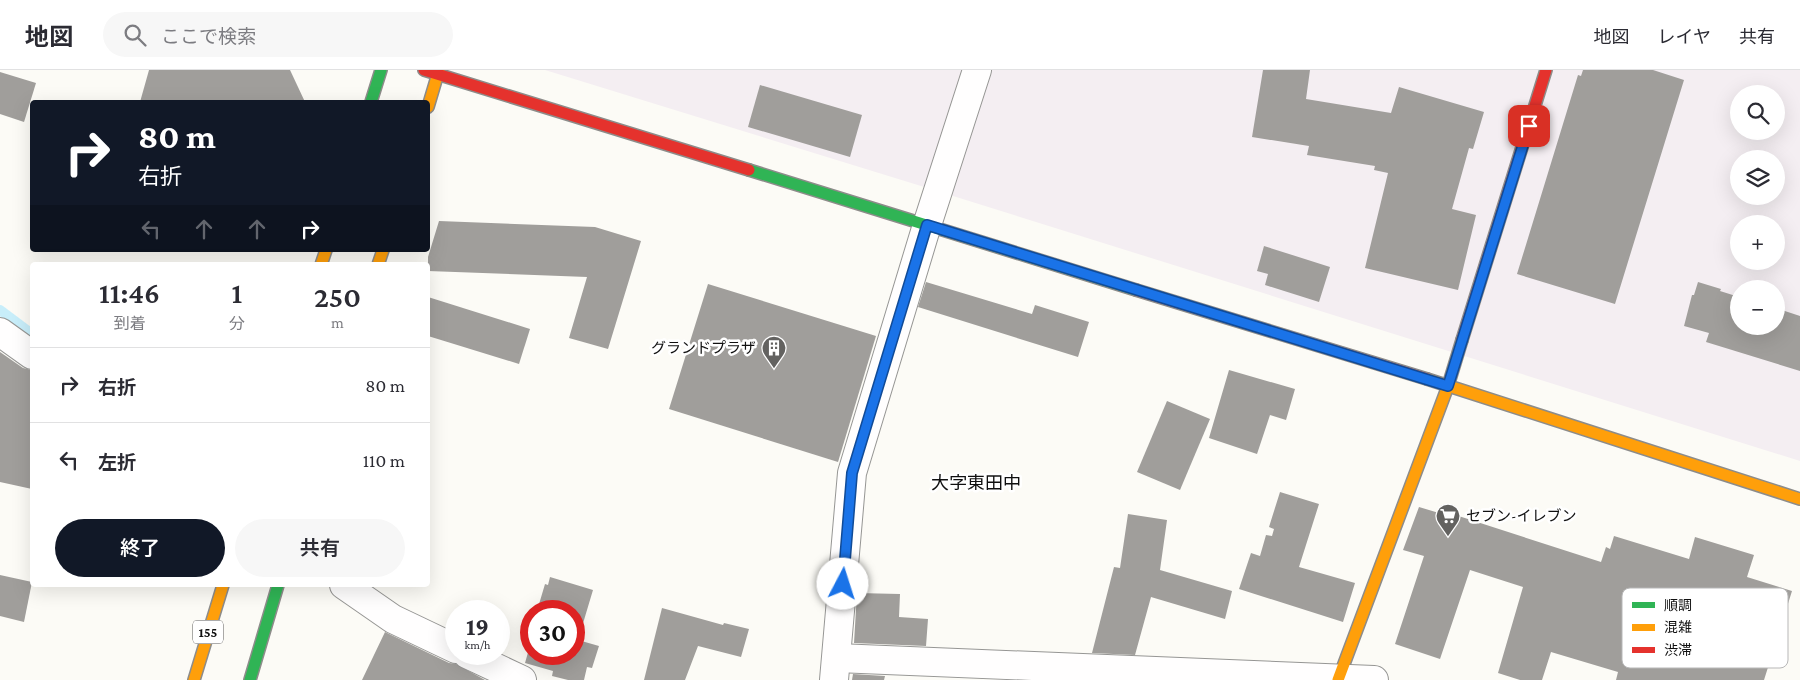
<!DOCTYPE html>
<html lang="ja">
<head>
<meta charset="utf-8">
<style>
	body { margin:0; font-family:"Crimson Pro","Noto Sans JP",serif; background:#f7f7f7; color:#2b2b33; height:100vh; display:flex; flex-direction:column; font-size:19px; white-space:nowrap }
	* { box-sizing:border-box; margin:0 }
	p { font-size:16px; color:#7c7c81 }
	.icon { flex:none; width:28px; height:28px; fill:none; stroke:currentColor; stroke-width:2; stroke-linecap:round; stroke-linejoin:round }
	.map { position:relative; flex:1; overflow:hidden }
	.side { position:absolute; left:30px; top:192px; width:400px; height:325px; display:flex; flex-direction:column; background:#fff; border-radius:5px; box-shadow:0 5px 20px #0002 }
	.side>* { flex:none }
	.banner { position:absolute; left:30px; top:30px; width:400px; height:152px; border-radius:5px; box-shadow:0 5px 20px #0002; background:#111827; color:#fff; overflow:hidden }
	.tools { position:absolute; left:1730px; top:15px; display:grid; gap:10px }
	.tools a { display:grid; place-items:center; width:55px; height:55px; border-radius:50%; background:#fff; box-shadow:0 5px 20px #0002; font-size:25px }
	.speed { position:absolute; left:445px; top:530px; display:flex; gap:10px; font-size:25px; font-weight:700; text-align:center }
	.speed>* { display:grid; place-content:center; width:65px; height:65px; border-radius:50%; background:#fff; box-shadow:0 5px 20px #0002; line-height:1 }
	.speed small { font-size:12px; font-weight:400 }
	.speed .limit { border:8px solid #d22; background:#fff; color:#111 }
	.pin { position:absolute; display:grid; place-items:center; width:42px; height:42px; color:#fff; margin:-21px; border-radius:10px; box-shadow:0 2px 8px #0006 }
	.me { position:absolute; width:55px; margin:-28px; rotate:5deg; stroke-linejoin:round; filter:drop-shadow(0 0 4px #0008) }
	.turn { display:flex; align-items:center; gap:18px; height:105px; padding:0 25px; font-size:22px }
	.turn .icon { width:65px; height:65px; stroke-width:2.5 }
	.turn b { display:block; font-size:35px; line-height:42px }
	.lanes { display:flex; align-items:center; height:48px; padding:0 25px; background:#0003; justify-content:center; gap:25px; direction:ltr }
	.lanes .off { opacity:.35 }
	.eta { display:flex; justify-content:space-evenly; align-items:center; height:85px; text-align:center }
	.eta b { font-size:30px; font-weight:600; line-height:35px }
	.button { display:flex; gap:10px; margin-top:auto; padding:10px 25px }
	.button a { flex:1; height:58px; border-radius:30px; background:#111827; color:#fff; font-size:20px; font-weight:600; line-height:58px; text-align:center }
	.button a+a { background:#f7f7f7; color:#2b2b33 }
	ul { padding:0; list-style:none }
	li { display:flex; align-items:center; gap:15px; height:75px; padding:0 25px; border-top:1px solid #e1e1e2 }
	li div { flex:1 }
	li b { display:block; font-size:19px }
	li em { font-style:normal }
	header { display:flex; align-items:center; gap:30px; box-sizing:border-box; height:70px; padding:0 25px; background:#fff; border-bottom:1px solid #e1e1e2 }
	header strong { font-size:24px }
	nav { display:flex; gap:28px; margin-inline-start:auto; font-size:18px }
	.search { width:350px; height:45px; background:#f7f7f7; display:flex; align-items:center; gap:12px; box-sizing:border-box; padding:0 18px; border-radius:28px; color:#7c7c81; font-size:19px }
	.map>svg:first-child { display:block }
</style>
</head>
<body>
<header>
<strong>地図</strong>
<div class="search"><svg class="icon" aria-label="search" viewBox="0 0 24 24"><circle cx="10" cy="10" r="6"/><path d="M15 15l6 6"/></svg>ここで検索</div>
<nav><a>地図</a><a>レイヤ</a><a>共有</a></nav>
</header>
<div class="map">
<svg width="1800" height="610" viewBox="0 0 1800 610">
	<rect width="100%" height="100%" fill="#fcfbf6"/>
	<path fill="#f4eef2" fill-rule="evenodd" d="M545,0H1800V391L921,116ZM1739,24H1776V61H1739ZM1739,89H1776V126H1739ZM1739,154H1776V191H1739ZM1739,219H1776V256H1739Z"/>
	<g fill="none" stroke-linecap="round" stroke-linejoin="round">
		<polyline stroke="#c8eefa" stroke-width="10" points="0,240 32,264"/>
	</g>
	<g fill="#a09e9b">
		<polygon points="149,0 290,0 305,32 140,32"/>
		<polygon points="1263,0 1310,0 1306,29 1391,43 1399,17 1484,42 1473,79 1469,78 1452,139 1476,145 1458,220 1365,198 1388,103 1374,100 1375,96 1307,85 1309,76 1252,67"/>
		<polygon points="1583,0 1653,0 1684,10 1615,234 1517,204 1578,5 1581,6"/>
		<polygon points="0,2 36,13 24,52 0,44"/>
		<polygon points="760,15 862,45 850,87 748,57"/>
		<polygon points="439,151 595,157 641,171 608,279 569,268 587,207 428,201 428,187"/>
		<polygon points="1264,176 1330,197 1319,232 1265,215 1268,204 1257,201"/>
		<polygon points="926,212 1032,244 1035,235 1089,252 1078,287 918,237"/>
		<polygon points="1698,212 1721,219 1720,221 1739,227 1739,256 1776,256 1776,238 1800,246 1800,301 1706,272 1709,263 1684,256 1692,225 1694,225"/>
		<polygon points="708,214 876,266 838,392 669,339"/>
		<polygon points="428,227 530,259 519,294 428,266"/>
		<polygon points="0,282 23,298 32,300 32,419 0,412"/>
		<polygon points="1229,300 1295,319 1286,350 1270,345 1257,384 1209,368"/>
		<polygon points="1167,331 1210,349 1180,420 1137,402"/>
		<polygon points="1280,422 1319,434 1299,497 1355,513 1343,552 1239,519 1251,483 1260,486 1266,465 1272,466 1274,459 1269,457"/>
		<polygon points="1419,437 1439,443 1440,440 1601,492 1606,477 1610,479 1614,466 1689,489 1695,467 1754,485 1747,507 1792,521 1764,610 1616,610 1618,602 1551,582 1542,610 1520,610 1498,603 1523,517 1470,500 1440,589 1395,574 1424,486 1403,480"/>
		<polygon points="1128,444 1167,450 1160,500 1232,521 1225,549 1151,527 1135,585 1092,583 1114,497 1120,498"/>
		<polygon points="0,505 32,512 24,552 0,546"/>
		<polygon points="550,507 593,520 578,570 599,576 592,598 587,597 584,610 568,610 552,606 553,601 525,593 531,572 531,584 574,584 574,541 537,541 545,514 548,515"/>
		<polygon points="857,523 900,524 899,547 928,549 926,576 854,573"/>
		<polygon points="662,538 723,555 724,553 749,559 741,587 698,576 685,610 644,610"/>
		<polygon points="385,562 449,593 456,594 485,610 362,610"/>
		<polygon points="853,604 885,606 884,610 852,610"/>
	</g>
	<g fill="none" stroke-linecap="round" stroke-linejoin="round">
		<defs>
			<g id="street">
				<polyline points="0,262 32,285"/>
				<polyline points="344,515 393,549 456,579"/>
				<polyline points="467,584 522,610"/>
				<polyline points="837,588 1374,610"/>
				<polyline points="834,610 852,403 927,155 977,0"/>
			</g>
			<g id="fast">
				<polyline points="371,32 381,0"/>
				<polyline points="749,100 1136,220"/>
				<polyline points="250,610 278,515"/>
			</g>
			<g id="slow">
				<polyline points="428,37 439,0"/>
				<polyline points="321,195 326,180"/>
				<polyline points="378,195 383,180"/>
				<polyline points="1427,309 1800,429"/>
				<polyline points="194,610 223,515"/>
				<polyline points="1338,610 1448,316 1462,270"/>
			</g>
			<g id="jam">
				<polyline points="424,0 749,100"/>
				<polyline points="1136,220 1427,309"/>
				<polyline points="1462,270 1546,0"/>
			</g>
		</defs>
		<use href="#street" stroke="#969694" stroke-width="30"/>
		<use href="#fast" stroke="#8d8c8a" stroke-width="14"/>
		<use href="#slow" stroke="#8d8c8a" stroke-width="14"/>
		<use href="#jam" stroke="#8d8c8a" stroke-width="14"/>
		<use href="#street" stroke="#fffefe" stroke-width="28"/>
		<use href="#fast" stroke="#30b455" stroke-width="11"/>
		<use href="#slow" stroke="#ff9f0a" stroke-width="11"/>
		<use href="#jam" stroke="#e5322d" stroke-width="11"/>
	</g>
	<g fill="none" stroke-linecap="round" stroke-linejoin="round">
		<defs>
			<polyline id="route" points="843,514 852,403 927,155 1448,316 1529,56"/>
		</defs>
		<use href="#route" stroke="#114b97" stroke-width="12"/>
		<use href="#route" stroke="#1a73e8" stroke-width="9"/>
	</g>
	<defs>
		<symbol id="building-pin" viewBox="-11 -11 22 30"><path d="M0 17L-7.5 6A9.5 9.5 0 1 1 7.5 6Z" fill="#636260" stroke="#fff"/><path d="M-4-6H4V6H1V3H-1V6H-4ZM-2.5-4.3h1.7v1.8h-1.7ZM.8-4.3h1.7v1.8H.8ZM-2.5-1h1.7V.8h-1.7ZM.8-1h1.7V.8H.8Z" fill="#fff"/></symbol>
		<symbol id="supermarket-pin" viewBox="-11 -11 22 30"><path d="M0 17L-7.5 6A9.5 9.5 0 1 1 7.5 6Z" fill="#636260" stroke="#fff"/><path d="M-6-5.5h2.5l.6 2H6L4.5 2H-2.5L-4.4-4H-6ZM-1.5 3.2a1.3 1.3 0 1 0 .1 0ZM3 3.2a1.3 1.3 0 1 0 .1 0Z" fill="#fff"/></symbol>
	</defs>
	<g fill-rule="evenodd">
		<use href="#building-pin" x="760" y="264" width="28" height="38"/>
		<use href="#supermarket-pin" x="1434" y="432" width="28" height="38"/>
	</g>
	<g text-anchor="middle" stroke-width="5" stroke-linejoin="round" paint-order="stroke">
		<rect fill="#fff" stroke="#585858" stroke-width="1" x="193" y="550.5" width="30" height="23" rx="4"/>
		<g font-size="14" font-weight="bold" fill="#101010">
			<text x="208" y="567">155</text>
		</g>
		<g font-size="15" fill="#101010" stroke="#fff" text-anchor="end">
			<text x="756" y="283">グランドプラザ</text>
			<text x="1466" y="451" text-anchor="start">セブン-イレブン</text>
		</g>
		<g font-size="18" fill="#101010" stroke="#fff">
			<text x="976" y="419">大字東田中</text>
		</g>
	</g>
	<rect x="1622" y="518" width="166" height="80" rx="8" fill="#fff" stroke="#b7b7b7" stroke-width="1"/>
	<rect x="1632" y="532" width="23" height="6" fill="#30b455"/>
	<rect x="1632" y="554" width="23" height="7" fill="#ff9f0a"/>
	<rect x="1632" y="577" width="23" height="6" fill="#e5322d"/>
	<g font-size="14" fill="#101010">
		<text x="1664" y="540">順調</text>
		<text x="1664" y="562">混雑</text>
		<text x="1664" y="585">渋滞</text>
	</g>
</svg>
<div class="tools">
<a><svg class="icon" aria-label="search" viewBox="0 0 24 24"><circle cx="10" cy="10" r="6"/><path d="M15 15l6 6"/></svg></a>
<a><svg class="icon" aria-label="layers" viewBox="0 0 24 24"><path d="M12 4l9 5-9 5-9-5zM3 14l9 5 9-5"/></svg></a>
<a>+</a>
<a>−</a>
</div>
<div class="speed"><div>19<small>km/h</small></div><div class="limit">30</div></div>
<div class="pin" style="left:1529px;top:56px;background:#d93025"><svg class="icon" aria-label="arrive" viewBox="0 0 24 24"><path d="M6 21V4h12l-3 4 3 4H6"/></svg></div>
<svg class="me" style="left:843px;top:514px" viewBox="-20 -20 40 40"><circle r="19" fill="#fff"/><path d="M0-13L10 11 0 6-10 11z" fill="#1a73e8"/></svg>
<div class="banner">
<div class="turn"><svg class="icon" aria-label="right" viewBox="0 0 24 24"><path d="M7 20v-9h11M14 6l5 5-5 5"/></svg><div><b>80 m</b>右折</div></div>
<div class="lanes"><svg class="icon off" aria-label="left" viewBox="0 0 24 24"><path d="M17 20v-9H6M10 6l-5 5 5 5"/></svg><svg class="icon off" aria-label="ahead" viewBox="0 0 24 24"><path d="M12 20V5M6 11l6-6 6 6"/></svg><svg class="icon off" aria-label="ahead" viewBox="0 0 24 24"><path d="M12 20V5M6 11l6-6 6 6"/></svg><svg class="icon" aria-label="right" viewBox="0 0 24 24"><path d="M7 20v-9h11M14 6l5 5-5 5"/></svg></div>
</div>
<section class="side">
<div class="eta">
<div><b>11:46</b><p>到着</p></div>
<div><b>1</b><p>分</p></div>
<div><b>250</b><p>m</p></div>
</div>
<ul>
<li><svg class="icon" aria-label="right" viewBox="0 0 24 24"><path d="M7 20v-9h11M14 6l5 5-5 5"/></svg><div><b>右折</b></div><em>80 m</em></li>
<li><svg class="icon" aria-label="left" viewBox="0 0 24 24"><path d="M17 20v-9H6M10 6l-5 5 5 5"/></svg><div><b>左折</b></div><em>110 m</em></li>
</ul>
<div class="button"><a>終了</a><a>共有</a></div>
</section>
</div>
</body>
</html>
